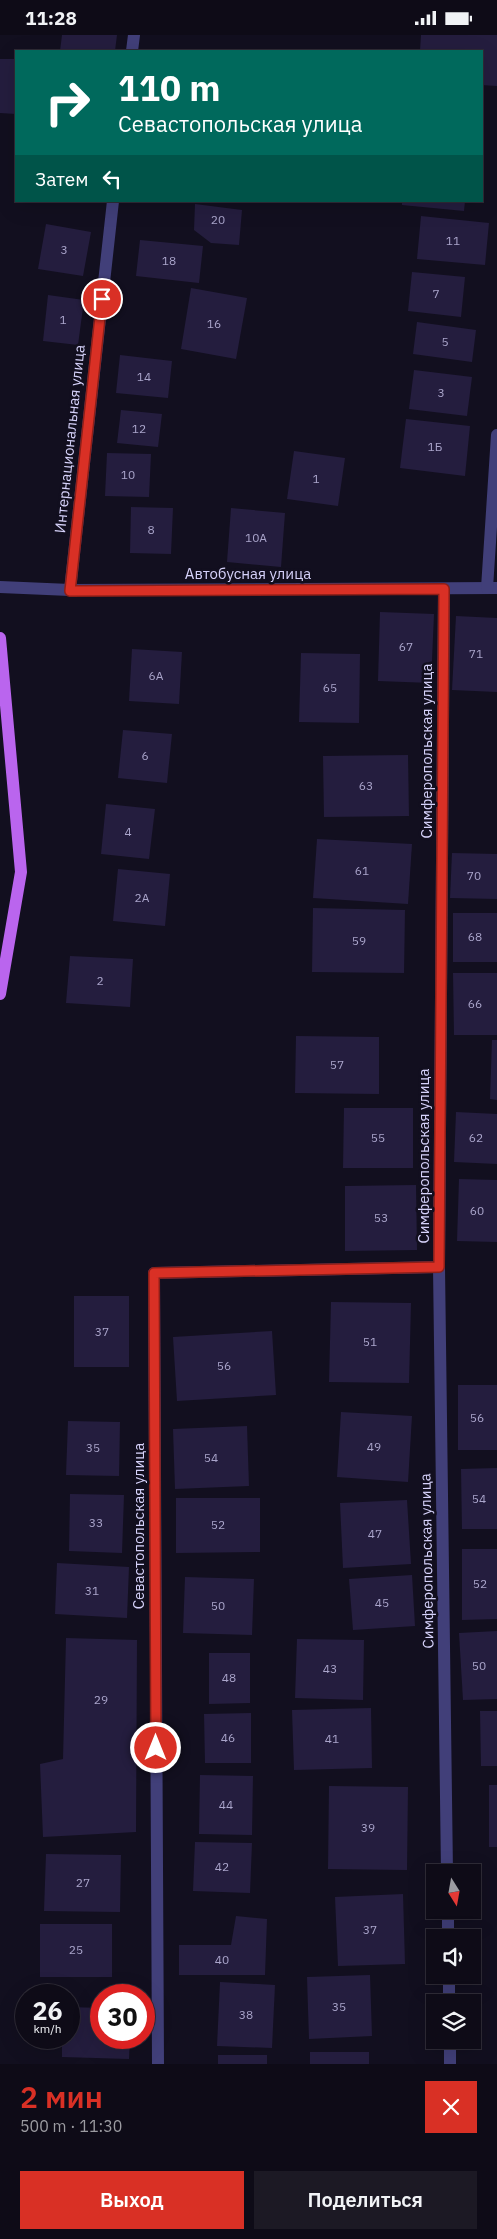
<!DOCTYPE html>
<html lang="ru">
<head>
<meta charset="utf-8">
<style>
	body { margin:0; font-family:"IBM Plex Sans",sans-serif; background:#1c1924; color:#f1f3f6; height:100vh; display:flex; flex-direction:column; font-size:19px; white-space:nowrap }
	* { box-sizing:border-box; margin:0 }
	p { font-size:16px; color:#9b9ba1 }
	.icon { flex:none; width:28px; height:28px; fill:none; stroke:currentColor; stroke-width:2; stroke-linecap:round; stroke-linejoin:round }
	.map { position:relative; height:2029px; overflow:hidden }
	.side { display:flex; flex-direction:column; background:#0e0b17; flex:1 }
	.side>* { flex:none }
	.top-card { position:absolute; left:15px; top:15px; width:468px; height:152px; border-radius:0px; box-shadow:0 5px 20px #0002,0 0 0 1px #2e2b36; background:#00695c; color:#fff; overflow:hidden }
	.needle { width:32px; rotate:169deg }
	.controls { position:absolute; left:426px; top:1829px; display:grid; gap:10px }
	.controls a { display:grid; place-items:center; width:55px; height:55px; border-radius:0px; background:#0e0b17; box-shadow:0 5px 20px #0002,0 0 0 1px #2e2b36; font-size:25px }
	.speed { position:absolute; left:15px; top:1949px; display:flex; gap:10px; font-size:25px; font-weight:700; text-align:center }
	.speed>* { display:grid; place-content:center; width:65px; height:65px; border-radius:50%; background:#0e0b17; box-shadow:0 5px 20px #0002,0 0 0 1px #2e2b36; line-height:1 }
	.speed small { font-size:12px; font-weight:400 }
	.speed .limit { border:8px solid #d22; background:#fff; color:#111 }
	.pin { position:absolute; display:grid; place-items:center; width:42px; height:42px; color:#fff; margin:-21px; border:2px solid #fff; border-radius:50%; box-shadow:0 1px 5px #0007 }
	.me { position:absolute; width:55px; margin:-28px; rotate:0deg; stroke-linejoin:round; filter:drop-shadow(0 0 4px #0008) }
	.turn { display:flex; align-items:center; gap:18px; height:105px; padding:0 20px; font-size:22px }
	.turn .icon { width:65px; height:65px; stroke-width:2.5 }
	.turn b { display:block; font-size:35px; line-height:42px }
	.then { display:flex; align-items:center; height:48px; padding:0 20px; background:#0003; gap:10px; font-size:19px }
	.round { display:grid; place-items:center; flex:none; width:52px; height:52px; border-radius:0px; background:#1c1924 }
	.summary { display:flex; align-items:center; justify-content:space-between; height:85px; padding:0 20px }
	h1 { font-size:30px; font-weight:600; line-height:38px; color:#d93025 }
	.primary-button { display:flex; gap:10px; margin-top:auto; padding:10px 20px }
	.primary-button a { flex:1; height:58px; border-radius:0px; background:#d93025; color:#fff; font-size:20px; font-weight:600; line-height:58px; text-align:center }
	.primary-button a+a { background:#1c1924; color:#f1f3f6 }
	.status { display:flex; justify-content:space-between; align-items:center; height:35px; padding:0 25px; background:#0e0b17; direction:ltr }
	.status svg { height:14px; fill:currentColor }
	.map>svg:first-child { display:block }
</style>
</head>
<body>
<div class="status"><b>11:28</b><svg viewBox="0 0 49 12"><path d="M0 12V9h3v3zM5 12V6h3v6zM10 12V3h3v9zM15 12V0h3v12zM26 1h20v11H26zM47 4h2v5h-2z"/></svg></div>
<div class="map">
<svg width="497" height="2029" viewBox="0 0 497 2029">
	<rect width="100%" height="100%" fill="#120f1f"/>
	<g fill="#241d3e">
		<polygon points="62,0 117,0 115,16 60,16"/>
		<polygon points="421,0 497,0 497,51 481,50 481,16 420,16"/>
		<polygon points="0,24 16,24 16,79 0,78"/>
		<polygon points="402,166 465,166 464,176 402,170"/>
		<polygon points="195,169 242,175 239,210 211,208 194,195"/>
		<polygon points="421,181 489,188 485,230 417,224"/>
		<polygon points="46,189 91,197 83,241 38,234"/>
		<polygon points="140,205 203,211 199,248 136,241"/>
		<polygon points="412,237 465,242 461,282 408,276"/>
		<polygon points="191,253 247,263 236,324 181,314"/>
		<polygon points="48,260 84,265 78,310 43,306"/>
		<polygon points="417,287 476,295 472,327 413,319"/>
		<polygon points="120,320 172,326 168,363 116,358"/>
		<polygon points="414,335 472,342 467,381 409,374"/>
		<polygon points="121,375 162,379 158,412 117,408"/>
		<polygon points="406,384 470,391 465,441 400,433"/>
		<polygon points="294,416 345,423 338,471 287,464"/>
		<polygon points="107,418 151,419 149,462 105,461"/>
		<polygon points="131,472 173,473 171,519 130,518"/>
		<polygon points="231,473 285,478 281,532 227,527"/>
		<polygon points="380,577 434,579 431,648 378,646"/>
		<polygon points="456,581 497,583 497,657 452,655"/>
		<polygon points="132,614 182,617 179,669 129,666"/>
		<polygon points="301,618 360,619 359,688 299,687"/>
		<polygon points="123,695 172,699 167,748 118,743"/>
		<polygon points="408,720 409,781 324,782 323,721"/>
		<polygon points="106,769 155,774 149,824 101,819"/>
		<polygon points="317,804 412,809 408,869 313,863"/>
		<polygon points="452,818 497,819 497,864 450,863"/>
		<polygon points="118,834 170,839 165,891 113,886"/>
		<polygon points="313,873 405,875 404,938 312,937"/>
		<rect x="453" y="878" width="44" height="49"/>
		<polygon points="70,921 133,924 130,972 66,968"/>
		<polygon points="453,938 497,938 497,1000 454,1000"/>
		<polygon points="296,1001 379,1002 379,1059 295,1058"/>
		<polygon points="492,1005 497,1005 497,1065 490,1064"/>
		<polygon points="344,1073 413,1073 413,1133 343,1133"/>
		<polygon points="456,1077 497,1079 497,1129 454,1127"/>
		<polygon points="459,1144 497,1145 497,1207 457,1206"/>
		<polygon points="416,1150 417,1215 345,1216 345,1151"/>
		<rect x="74" y="1261" width="55" height="71"/>
		<polygon points="331,1267 411,1268 409,1348 329,1347"/>
		<polygon points="272,1296 276,1360 177,1366 173,1302"/>
		<rect x="458" y="1350" width="39" height="65"/>
		<polygon points="341,1377 412,1381 408,1447 337,1442"/>
		<polygon points="68,1386 120,1387 119,1441 66,1440"/>
		<polygon points="247,1391 249,1451 175,1454 173,1394"/>
		<polygon points="497,1433 497,1494 462,1494 461,1434"/>
		<polygon points="70,1459 124,1460 122,1518 69,1516"/>
		<polygon points="176,1463 260,1463 260,1517 176,1518"/>
		<polygon points="407,1465 411,1529 343,1533 340,1468"/>
		<polygon points="462,1514 497,1514 497,1584 462,1585"/>
		<polygon points="57,1528 129,1532 127,1583 55,1579"/>
		<polygon points="412,1540 415,1591 353,1595 349,1544"/>
		<polygon points="185,1542 254,1544 252,1600 183,1598"/>
		<polygon points="497,1596 497,1664 463,1665 459,1598"/>
		<polygon points="66,1603 137,1605 136,1797 43,1802 40,1729 63,1724"/>
		<polygon points="297,1604 364,1605 363,1665 295,1663"/>
		<polygon points="209,1618 250,1618 250,1668 209,1669"/>
		<polygon points="371,1673 372,1733 294,1735 292,1675"/>
		<polygon points="480,1676 497,1676 497,1731 481,1731"/>
		<polygon points="251,1678 251,1728 205,1728 204,1679"/>
		<polygon points="200,1740 253,1741 252,1800 199,1799"/>
		<rect x="489" y="1750" width="8" height="62"/>
		<polygon points="329,1751 408,1752 407,1835 328,1834"/>
		<polygon points="195,1807 252,1808 250,1858 193,1856"/>
		<polygon points="46,1819 121,1820 120,1877 44,1876"/>
		<polygon points="403,1859 405,1929 338,1931 335,1862"/>
		<polygon points="236,1881 267,1884 265,1940 179,1940 179,1910 231,1910"/>
		<rect x="40" y="1889" width="72" height="53"/>
		<polygon points="370,1940 372,2001 309,2004 307,1942"/>
		<polygon points="220,1947 275,1950 272,2013 217,2011"/>
		<polygon points="69,1972 101,1973 101,2002 130,2002 129,2024 62,2022 62,2002 69,2002"/>
		<rect x="310" y="2017" width="59" height="12"/>
		<rect x="218" y="2020" width="49" height="9"/>
	</g>
	<g fill="none" stroke-linecap="round" stroke-linejoin="round">
		<g stroke="#413f79" stroke-width="12">
			<polyline points="132,16 134,0"/>
			<polyline points="0,552 70,555 497,553"/>
			<polyline points="487,553 497,400"/>
			<polyline points="444,554 439,1232 447,1838"/>
			<polyline points="70,555 113,166"/>
			<polyline points="448,1875 448,1902"/>
			<polyline points="449,1940 449,1968"/>
			<polyline points="450,2005 450,2029"/>
			<polyline points="158,2029 154,1238 439,1232"/>
		</g>
		<polyline stroke="#ba65ee" stroke-width="12" points="0,603 21,837 0,959"/>
	</g>
	<g fill="none" stroke-linecap="round" stroke-linejoin="round">
		<defs>
			<polyline id="route" points="102,264 70,556 444,554 439,1232 154,1238 156,1713"/>
		</defs>
		<use href="#route" stroke="#8d1f18" stroke-width="12"/>
		<use href="#route" stroke="#d93025" stroke-width="9"/>
	</g>
	<g text-anchor="middle" stroke-width="5" stroke-linejoin="round" paint-order="stroke">
		<g font-size="12" fill="#aaa5cb">
			<text x="218" y="189">20</text>
			<text x="453" y="210">11</text>
			<text x="64" y="219">3</text>
			<text x="169" y="230">18</text>
			<text x="436" y="263">7</text>
			<text x="63" y="289">1</text>
			<text x="214" y="293">16</text>
			<text x="445" y="311">5</text>
			<text x="144" y="346">14</text>
			<text x="441" y="362">3</text>
			<text x="139" y="398">12</text>
			<text x="435" y="416">1Б</text>
			<text x="128" y="444">10</text>
			<text x="316" y="448">1</text>
			<text x="151" y="499">8</text>
			<text x="256" y="507">10А</text>
			<text x="406" y="616">67</text>
			<text x="476" y="623">71</text>
			<text x="156" y="645">6А</text>
			<text x="330" y="657">65</text>
			<text x="145" y="725">6</text>
			<text x="366" y="755">63</text>
			<text x="128" y="801">4</text>
			<text x="362" y="840">61</text>
			<text x="474" y="845">70</text>
			<text x="142" y="867">2А</text>
			<text x="475" y="906">68</text>
			<text x="359" y="910">59</text>
			<text x="100" y="950">2</text>
			<text x="475" y="973">66</text>
			<text x="337" y="1034">57</text>
			<text x="378" y="1107">55</text>
			<text x="476" y="1107">62</text>
			<text x="477" y="1180">60</text>
			<text x="381" y="1187">53</text>
			<text x="102" y="1301">37</text>
			<text x="370" y="1311">51</text>
			<text x="224" y="1335">56</text>
			<text x="477" y="1387">56</text>
			<text x="374" y="1416">49</text>
			<text x="93" y="1417">35</text>
			<text x="211" y="1427">54</text>
			<text x="479" y="1468">54</text>
			<text x="96" y="1492">33</text>
			<text x="218" y="1494">52</text>
			<text x="375" y="1503">47</text>
			<text x="480" y="1553">52</text>
			<text x="92" y="1560">31</text>
			<text x="382" y="1572">45</text>
			<text x="218" y="1575">50</text>
			<text x="479" y="1635">50</text>
			<text x="330" y="1638">43</text>
			<text x="229" y="1647">48</text>
			<text x="101" y="1669">29</text>
			<text x="228" y="1707">46</text>
			<text x="332" y="1708">41</text>
			<text x="226" y="1774">44</text>
			<text x="368" y="1797">39</text>
			<text x="222" y="1836">42</text>
			<text x="83" y="1852">27</text>
			<text x="370" y="1899">37</text>
			<text x="76" y="1919">25</text>
			<text x="222" y="1929">40</text>
			<text x="339" y="1976">35</text>
			<text x="246" y="1984">38</text>
		</g>
		<g font-size="15" fill="#d6d2fa" stroke="#120f1f">
			<text transform="translate(70 404) rotate(-84)" y="5">Интернациональная улица</text>
			<text x="248" y="544">Автобусная улица</text>
			<text transform="translate(427 716) rotate(-90)" y="5">Симферопольская улица</text>
			<text transform="translate(424 1121) rotate(-90)" y="5">Симферопольская улица</text>
			<text transform="translate(139 1491) rotate(-90)" y="5">Севастопольская улица</text>
			<text transform="translate(427 1526) rotate(-91)" y="5">Симферопольская улица</text>
		</g>
	</g>
</svg>
<div class="controls">
<a><svg class="needle" viewBox="-14 -14 28 28"><path d="M0-13l5 13h-10z" fill="#e53935"/><path d="M0 13l5-13h-10z" fill="#9b9ba1"/></svg></a>
<a><svg class="icon" aria-label="sound" viewBox="0 0 24 24"><path d="M4 9h4l5-4v14l-5-4H4zM17 9q2 3 0 6"/></svg></a>
<a><svg class="icon" aria-label="layers" viewBox="0 0 24 24"><path d="M12 4l9 5-9 5-9-5zM3 14l9 5 9-5"/></svg></a>
</div>
<div class="speed"><div>26<small>km/h</small></div><div class="limit">30</div></div>
<div class="pin" style="left:102px;top:264px;background:#d93025"><svg class="icon" aria-label="arrive" viewBox="0 0 24 24"><path d="M6 21V4h12l-3 4 3 4H6"/></svg></div>
<svg class="me" style="left:156px;top:1713px" viewBox="-20 -20 40 40"><circle r="17" fill="#d93025" stroke="#fff" stroke-width="3"/><path d="M0-11L8 9 0 5-8 9z" fill="#fff"/></svg>
<div class="top-card">
<div class="turn"><svg class="icon" aria-label="right" viewBox="0 0 24 24"><path d="M7 20v-9h11M14 6l5 5-5 5"/></svg><div><b>110 m</b>Севастопольская улица</div></div>
<div class="then">Затем<svg class="icon" aria-label="left" viewBox="0 0 24 24"><path d="M17 20v-9H6M10 6l-5 5 5 5"/></svg></div>
</div>
</div>
<section class="side">
<div class="summary"><div><h1>2 мин</h1><p>500 m · 11:30</p></div><a class="round" style="background:#d93025;color:#fff"><svg class="icon" aria-label="close" viewBox="0 0 24 24"><path d="M6 6l12 12M18 6L6 18"/></svg></a></div>
<div class="primary-button"><a>Выход</a><a>Поделиться</a></div>
</section>
</body>
</html>
